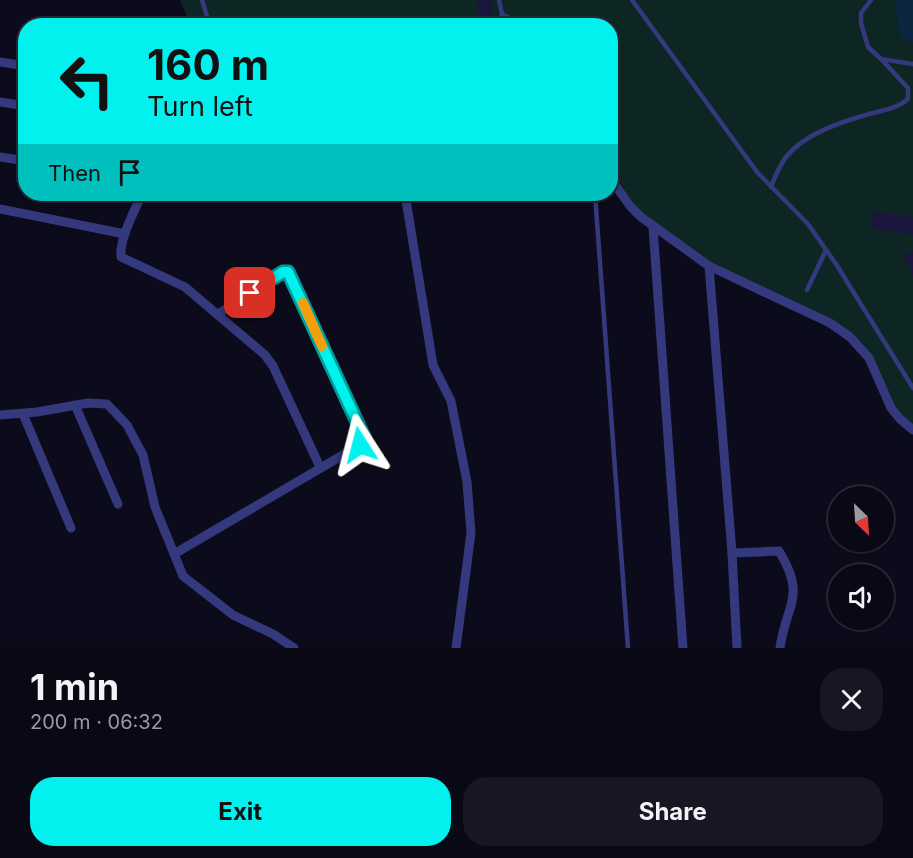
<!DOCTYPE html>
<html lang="en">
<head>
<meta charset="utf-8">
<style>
	body { margin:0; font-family:Inter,sans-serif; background:#171622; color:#f1f3f6; height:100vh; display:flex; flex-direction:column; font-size:22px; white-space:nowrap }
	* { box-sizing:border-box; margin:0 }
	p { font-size:20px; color:#999aa0 }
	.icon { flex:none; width:33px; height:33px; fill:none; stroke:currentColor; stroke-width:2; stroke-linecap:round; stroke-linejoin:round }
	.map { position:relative; height:648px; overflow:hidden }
	.details { display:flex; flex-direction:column; background:#090815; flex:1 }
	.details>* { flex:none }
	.banner { position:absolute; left:18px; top:18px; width:600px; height:183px; border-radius:24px; box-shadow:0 2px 4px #0004,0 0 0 2px #292934; background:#00f1ee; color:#111; overflow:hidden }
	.needle { width:39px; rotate:155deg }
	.tools { position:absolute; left:828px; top:486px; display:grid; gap:12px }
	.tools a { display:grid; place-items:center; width:66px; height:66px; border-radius:50%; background:#090815; box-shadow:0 2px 4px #0004,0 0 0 2px #292934; font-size:30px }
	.pin { position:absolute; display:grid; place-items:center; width:51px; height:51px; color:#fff; margin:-26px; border-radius:12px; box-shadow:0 3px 9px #0006 }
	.me { position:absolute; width:66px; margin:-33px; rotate:351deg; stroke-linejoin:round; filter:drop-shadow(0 0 4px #0008) }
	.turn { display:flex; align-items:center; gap:21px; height:126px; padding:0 30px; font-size:27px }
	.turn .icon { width:78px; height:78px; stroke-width:2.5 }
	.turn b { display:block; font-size:42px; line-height:51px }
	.then { display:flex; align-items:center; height:57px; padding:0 30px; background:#0003; gap:12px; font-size:22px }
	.round { display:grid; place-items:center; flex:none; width:63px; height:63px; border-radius:24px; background:#171622 }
	.summary { display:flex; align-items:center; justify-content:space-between; height:102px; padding:0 30px }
	h1 { font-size:36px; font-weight:700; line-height:45px }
	.primary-button { display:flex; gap:12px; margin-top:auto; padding:12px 30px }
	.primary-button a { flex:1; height:69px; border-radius:24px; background:#00f1ee; color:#111; font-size:24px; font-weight:700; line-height:69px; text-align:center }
	.primary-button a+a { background:#171622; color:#f1f3f6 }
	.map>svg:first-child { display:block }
</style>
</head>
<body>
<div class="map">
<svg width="913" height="648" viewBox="0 0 913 648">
	<rect width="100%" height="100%" fill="#0c0b1c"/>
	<polygon fill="#0e2623" points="180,0 913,0 913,427 894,407 861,342 711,264 632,205 611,173 610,26 191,25"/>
	<polygon fill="#0a2641" points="895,0 913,0 913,42 902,40 898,24"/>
	<g fill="#1a163e">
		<circle cx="485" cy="7" r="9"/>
		<polygon points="874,211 913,218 913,235 870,227"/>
		<polygon points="913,252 913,275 912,275 909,262 905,263 904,254"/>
	</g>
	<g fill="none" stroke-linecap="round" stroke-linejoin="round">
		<g stroke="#34397d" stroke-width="4.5">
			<polyline points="202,0 210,26"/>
			<polyline points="499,0 502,14 499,26"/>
			<polyline points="632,0 757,172 808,224 836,264 913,388"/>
			<polyline points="871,0 861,13 861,23 868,47 881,59 913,64"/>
			<polyline points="502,14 523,26"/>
			<path d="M771,187C775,177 779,166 786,157C804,134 841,122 869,114C883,110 897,109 908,99V88L881,59"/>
			<polyline points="595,194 628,648"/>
			<polyline points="807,290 826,250"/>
		</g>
		<g stroke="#34397d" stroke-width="9">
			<polyline points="0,62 26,66"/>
			<polyline points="0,102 26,106"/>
			<polyline points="0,157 26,161"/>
			<polyline points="610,178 630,206 641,217 709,266 830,323 850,337 869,358 891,408 900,419 913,430"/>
			<path d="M142,194C135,210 119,239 121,257L185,287L265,355L273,366L320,467"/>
			<polyline points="405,194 433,365 451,401 467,482 471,533 456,648"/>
			<polyline points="0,209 125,234"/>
			<polyline points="653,227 683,648"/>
			<polyline points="709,266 732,553 737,648"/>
			<polyline points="75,405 118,504"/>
			<polyline points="23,414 71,528"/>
			<polyline points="0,415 37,412 88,403 107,404 127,425 143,455 155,507 183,576 233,615 273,634 294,648"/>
			<path d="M732,553L779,551C807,597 786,604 780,648"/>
			<polyline points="174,554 360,445 365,440 288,272 283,272 218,314"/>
		</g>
	</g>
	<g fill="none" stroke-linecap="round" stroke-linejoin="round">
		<defs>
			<polyline id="route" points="250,293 283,272 288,272 364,437 365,440 360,445"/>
		</defs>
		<use href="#route" stroke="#009d9b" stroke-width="15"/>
		<use href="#route" stroke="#00f1ee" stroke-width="10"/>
		<polyline stroke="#f59e0b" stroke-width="10" points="303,303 322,346"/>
	</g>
</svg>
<div class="tools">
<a><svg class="needle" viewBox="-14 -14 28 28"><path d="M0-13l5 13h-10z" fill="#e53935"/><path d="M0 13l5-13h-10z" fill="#999aa0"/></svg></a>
<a><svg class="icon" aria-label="sound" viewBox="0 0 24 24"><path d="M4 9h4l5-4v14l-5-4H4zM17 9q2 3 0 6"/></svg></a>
</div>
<div class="pin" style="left:250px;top:293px;background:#d93025"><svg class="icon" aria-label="arrive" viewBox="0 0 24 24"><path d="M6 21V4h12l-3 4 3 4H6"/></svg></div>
<svg class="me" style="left:360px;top:445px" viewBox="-20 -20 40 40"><path d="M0-17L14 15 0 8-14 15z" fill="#00f1ee" stroke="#fff" stroke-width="4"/></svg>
<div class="banner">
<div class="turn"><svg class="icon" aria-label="left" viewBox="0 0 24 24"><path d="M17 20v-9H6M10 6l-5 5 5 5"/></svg><div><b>160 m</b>Turn left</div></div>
<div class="then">Then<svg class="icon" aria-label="arrive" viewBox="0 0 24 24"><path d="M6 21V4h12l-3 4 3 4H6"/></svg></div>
</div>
</div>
<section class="details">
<div class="summary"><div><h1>1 min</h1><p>200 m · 06:32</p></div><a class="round"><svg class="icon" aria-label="close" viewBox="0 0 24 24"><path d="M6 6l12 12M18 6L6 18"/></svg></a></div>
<div class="primary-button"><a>Exit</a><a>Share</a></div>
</section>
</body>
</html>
